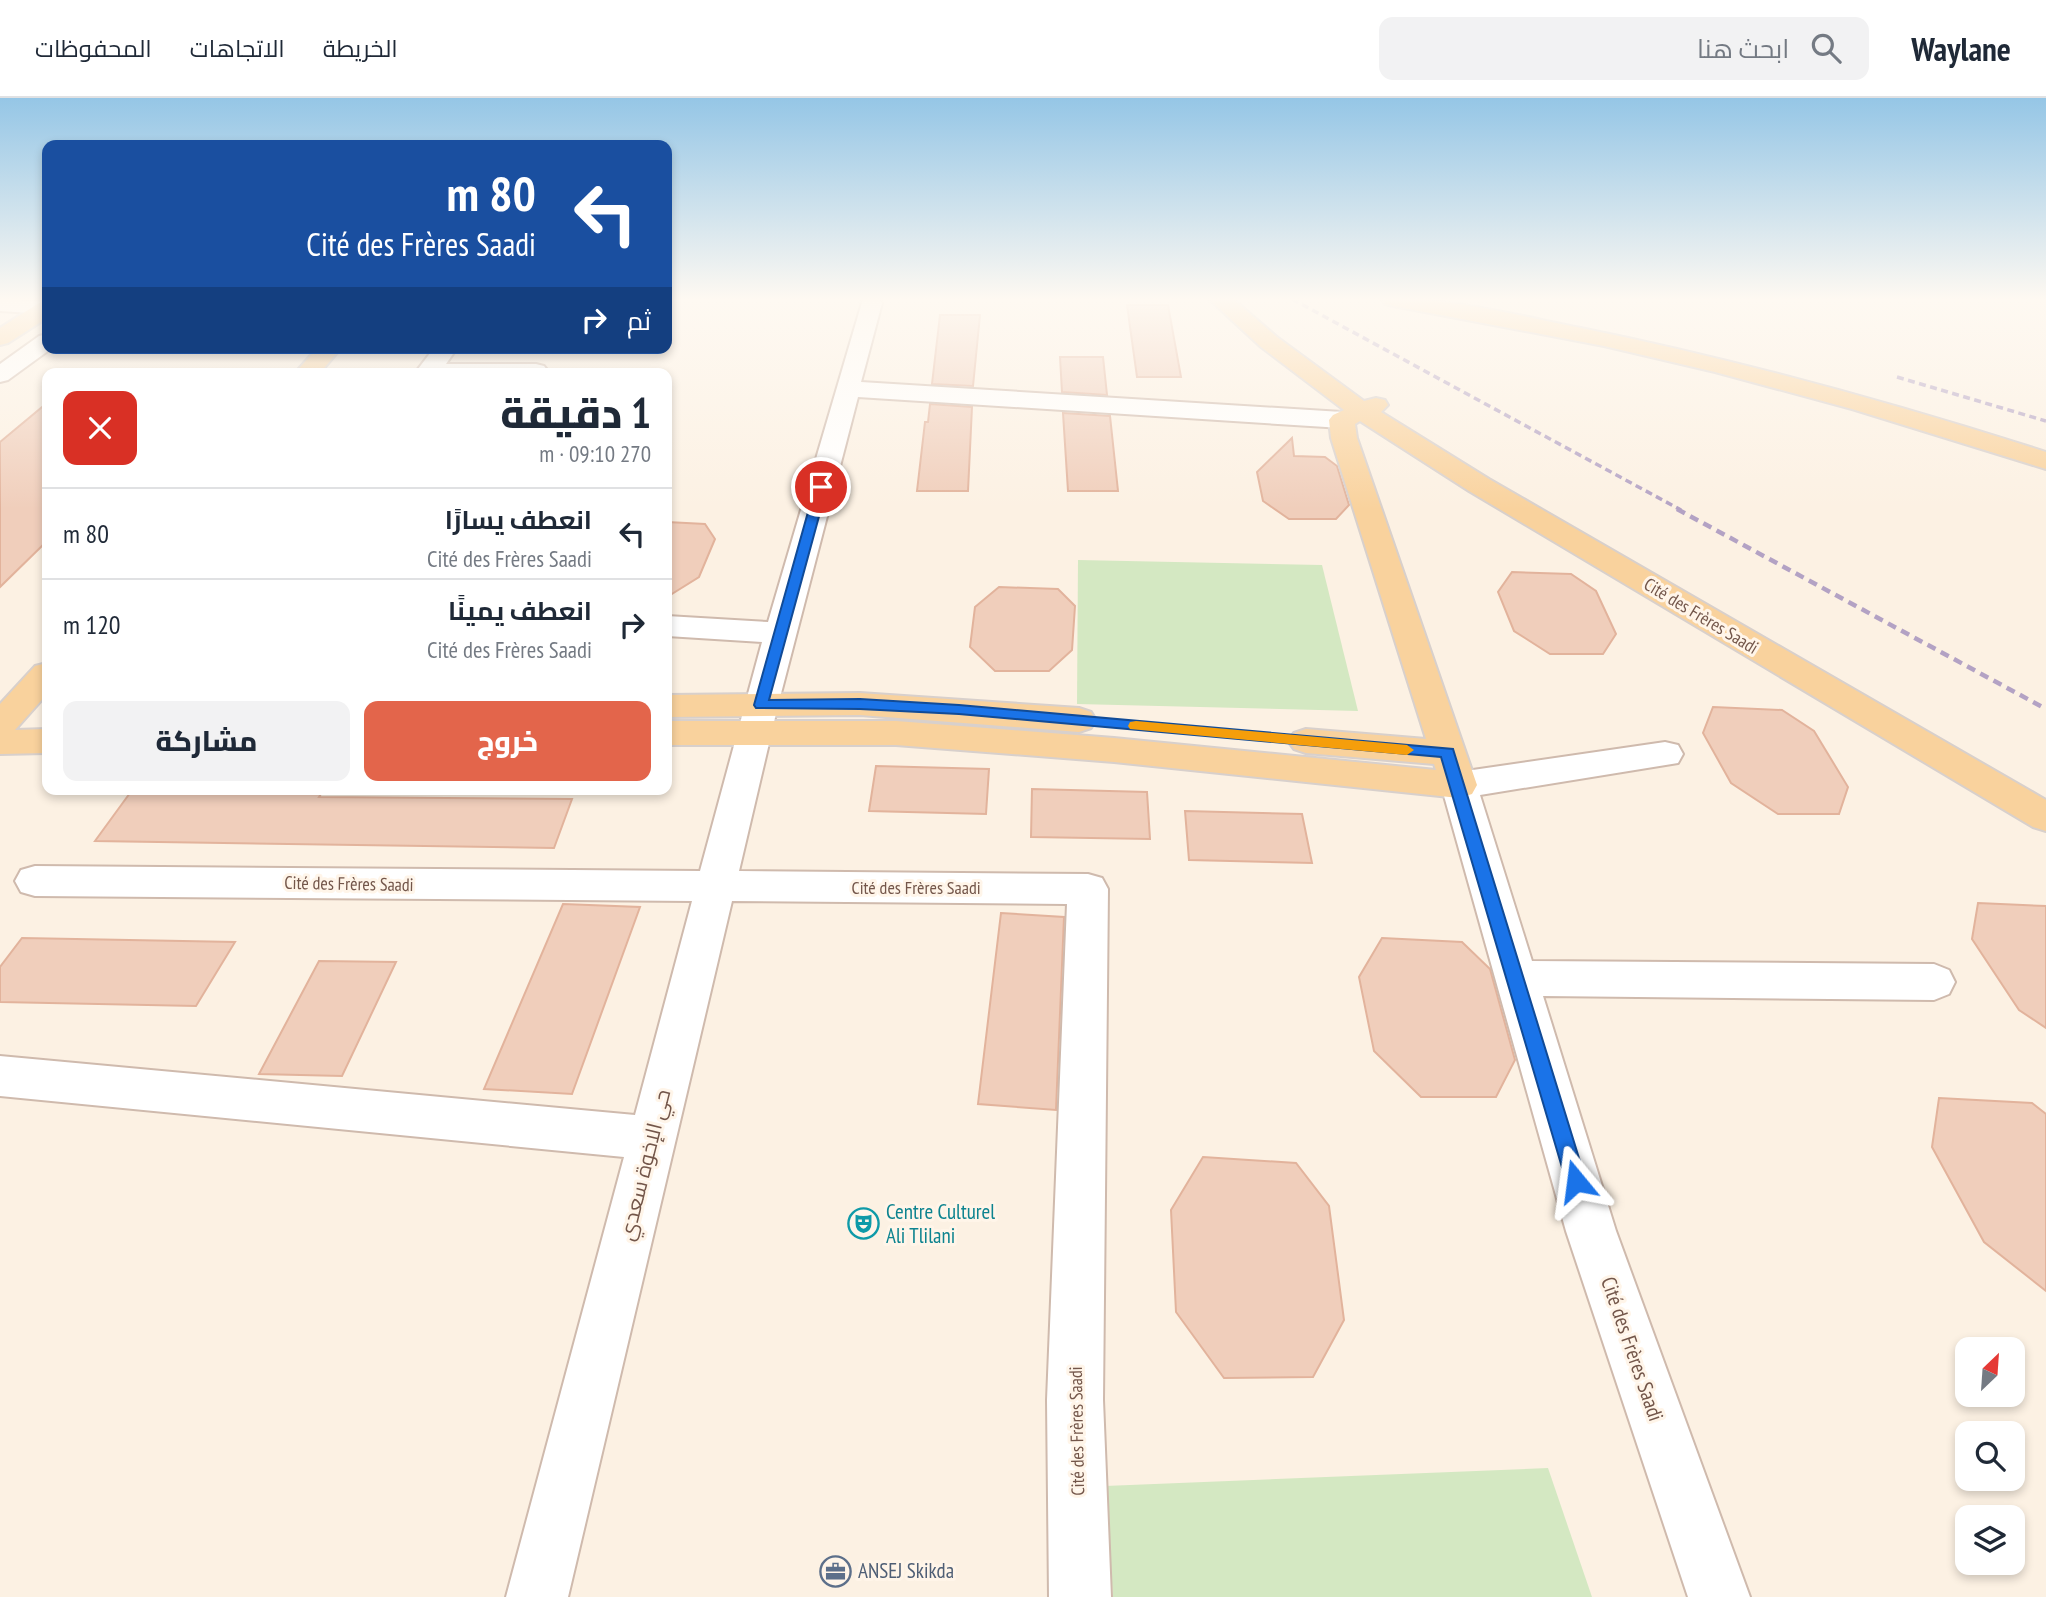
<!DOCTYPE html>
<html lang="ar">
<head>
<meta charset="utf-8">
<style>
	body { margin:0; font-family:"PT Sans Narrow",Cairo,sans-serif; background:#f2f2f3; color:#1f2937; direction:rtl; height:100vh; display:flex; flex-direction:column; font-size:26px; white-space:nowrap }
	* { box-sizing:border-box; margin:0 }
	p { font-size:23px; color:#747a83 }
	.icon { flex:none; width:38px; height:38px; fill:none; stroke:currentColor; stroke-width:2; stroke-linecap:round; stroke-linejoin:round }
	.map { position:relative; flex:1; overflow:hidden; direction:ltr }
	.details { position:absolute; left:42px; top:270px; width:630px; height:427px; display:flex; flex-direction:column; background:#fff; border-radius:14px; box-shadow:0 4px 10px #0003; direction:rtl }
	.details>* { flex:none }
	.top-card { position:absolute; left:42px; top:42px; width:630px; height:214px; border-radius:14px; box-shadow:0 4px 10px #0003; direction:rtl; background:#1a4fa0; color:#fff; overflow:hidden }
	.needle { width:46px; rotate:25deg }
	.controls { position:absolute; left:1955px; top:1239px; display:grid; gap:14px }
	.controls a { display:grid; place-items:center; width:70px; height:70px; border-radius:14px; background:#fff; box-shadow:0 4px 10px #0003; font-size:35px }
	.pin { position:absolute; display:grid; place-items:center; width:60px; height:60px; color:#fff; margin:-30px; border:4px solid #fff; border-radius:50%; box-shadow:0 2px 7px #0007 }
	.me { position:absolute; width:77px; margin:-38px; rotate:344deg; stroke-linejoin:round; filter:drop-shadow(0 0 5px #0008) }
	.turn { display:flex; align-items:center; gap:24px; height:147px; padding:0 21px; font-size:32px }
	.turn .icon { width:91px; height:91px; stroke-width:2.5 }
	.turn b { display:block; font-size:49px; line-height:60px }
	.then { display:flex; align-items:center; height:66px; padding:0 21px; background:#0003; gap:14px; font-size:26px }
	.round { display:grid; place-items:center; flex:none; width:74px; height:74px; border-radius:14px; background:#f2f2f3 }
	.headline { display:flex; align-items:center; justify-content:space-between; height:119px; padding:0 21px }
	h1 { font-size:42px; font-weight:800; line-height:52px }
	.action { display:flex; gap:14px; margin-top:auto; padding:14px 21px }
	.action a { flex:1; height:80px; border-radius:14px; background:#e3654b; color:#fff; font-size:28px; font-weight:800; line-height:80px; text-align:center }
	.action a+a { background:#f2f2f3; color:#1f2937 }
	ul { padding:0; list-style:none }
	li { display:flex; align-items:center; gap:21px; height:91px; padding:0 21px; border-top:2px solid #e0e1e3 }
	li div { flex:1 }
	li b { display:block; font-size:26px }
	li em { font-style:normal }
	header { display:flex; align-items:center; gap:42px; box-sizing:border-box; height:98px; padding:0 35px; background:#fff; border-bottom:2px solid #e0e1e3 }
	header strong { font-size:33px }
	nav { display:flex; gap:38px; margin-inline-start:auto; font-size:24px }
	.search { width:490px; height:63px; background:#f2f2f3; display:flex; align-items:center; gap:18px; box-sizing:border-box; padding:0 24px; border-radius:14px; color:#747a83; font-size:26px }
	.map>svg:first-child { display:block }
</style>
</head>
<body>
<header>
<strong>Waylane</strong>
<div class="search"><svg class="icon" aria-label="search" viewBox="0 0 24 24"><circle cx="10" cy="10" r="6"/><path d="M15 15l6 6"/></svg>ابحث هنا</div>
<nav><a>الخريطة</a><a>الاتجاهات</a><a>المحفوظات</a></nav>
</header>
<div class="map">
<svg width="2046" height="1499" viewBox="0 0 2046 1499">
	<rect width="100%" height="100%" fill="#fcf1e3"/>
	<g fill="#d4e8c2">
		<polygon points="1078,462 1322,467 1358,613 1077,606"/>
		<polygon points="1548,1370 1592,1499 1113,1499 1105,1388"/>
	</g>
	<g fill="#f0cebb" stroke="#e2b39c" stroke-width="2">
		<polygon points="1127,207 1168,207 1181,279 1137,279"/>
		<polygon points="940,217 980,217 973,288 932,286"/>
		<polygon points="1060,259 1103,259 1107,297 1062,294"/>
		<polygon points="47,305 47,443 0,489 0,344"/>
		<polygon points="930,306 972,309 968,393 917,393 925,324 928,324"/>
		<polygon points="1063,315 1110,318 1118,393 1068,393"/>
		<polygon points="1292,340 1294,358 1325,359 1337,368 1349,407 1336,421 1289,421 1263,403 1257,374"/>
		<polygon points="667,424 705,426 715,441 699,479 667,499"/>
		<polygon points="1512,474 1571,476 1596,493 1616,536 1603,556 1550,556 1514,533 1498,494"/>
		<polygon points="999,489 1058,491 1075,508 1072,552 1049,573 995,573 970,549 975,509"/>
		<polygon points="1713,609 1782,612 1814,633 1848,689 1839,716 1778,716 1731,685 1703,635"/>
		<polygon points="876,668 989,671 986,716 869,713"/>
		<polygon points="1032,691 1147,694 1150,741 1031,739"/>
		<polygon points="130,695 321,696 319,699 572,701 554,750 95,743"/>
		<polygon points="1185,713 1302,716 1312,765 1189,762"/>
		<polygon points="1978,805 2046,808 2046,930 2019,912 1972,841"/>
		<polygon points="563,806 640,809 572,996 484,991"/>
		<polygon points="1001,815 1064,819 1056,1012 978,1006"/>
		<polygon points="22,840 235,844 196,908 0,904 0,869"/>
		<polygon points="1382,840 1462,844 1490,871 1515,962 1496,999 1421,999 1374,953 1359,879"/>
		<polygon points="319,863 396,864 342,978 259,976"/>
		<polygon points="1939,1000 2032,1005 2046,1016 2046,1193 1984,1144 1932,1049"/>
		<polygon points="1203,1059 1296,1065 1329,1108 1344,1222 1313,1279 1224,1280 1176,1214 1171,1112"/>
	</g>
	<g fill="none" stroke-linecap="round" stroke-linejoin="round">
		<defs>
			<g id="minor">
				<polygon points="0,201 47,204 47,216 0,213"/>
				<polygon points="863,201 879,201 882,205 861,284 1342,314 1351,317 1355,322 1351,327 1342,330 858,299 778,607 739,773 1088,776 1102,780 1108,791 1103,1302 1111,1499 1049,1499 1047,1302 1067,806 732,803 568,1499 506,1499 624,1059 0,998 0,958 635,1017 692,803 35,798 21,794 15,783 21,772 35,768 700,773 762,544 667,538 667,518 768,524"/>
				<polygon points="47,236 47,250 52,250 8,282 0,284 0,266 39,238"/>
				<polygon points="434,250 457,250 446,266 536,266 544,268 548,273 421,275 418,271"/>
				<polygon points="1665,644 1678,647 1683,656 1678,665 1480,697 1532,863 1934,866 1949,872 1955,884 1949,896 1934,902 1543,898 1616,1133 1750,1499 1688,1499 1566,1133 1441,687 1446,678 1459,674"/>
			</g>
			<g id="major">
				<polygon points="1209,201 1233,201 1277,239 1364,303 1376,300 1385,302 1388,307 1381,314 1489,381 2046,702 2046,733 2033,729 1469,393 1360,323 1355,326 1357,340 1477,687 1472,696 1459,700 1114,664 896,647 667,647 667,623 896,623 1114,640 1436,672 1434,666 1306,655 1294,651 1288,643 1294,635 1306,631 1426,641 1331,340 1329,322 1333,317 1344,312 1261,249"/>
				<path d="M1382,201C1449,199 1515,217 1581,230C1738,262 1893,305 2046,354V371L1852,311L1715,274L1604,248L1393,208L1385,206Z"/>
				<polygon points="47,203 47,220 8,245 0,247 0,230 39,205"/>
				<polygon points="317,250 341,250 320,275 295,275"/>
				<polygon points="47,565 47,596 15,632 47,631 47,655 0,656 0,606 35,568"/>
				<polygon points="860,595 1079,610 1091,614 1096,622 1091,630 1079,634 860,617 667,619 667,597"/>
			</g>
		</defs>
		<use href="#minor" stroke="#cfbaad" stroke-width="4"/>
		<use href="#major" stroke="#d8d0cc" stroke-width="4"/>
		<use href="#minor" fill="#fff" fill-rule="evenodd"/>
		<use href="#major" fill="#f9d29d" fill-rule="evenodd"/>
		<g stroke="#b3a2c4" stroke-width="3.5" stroke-dasharray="7 4.5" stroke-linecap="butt">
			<polyline points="1292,201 1681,412"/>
			<polyline points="1897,279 2046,323"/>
		</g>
		<polyline stroke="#b3a2c4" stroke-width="4.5" stroke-dasharray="9 6" stroke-linecap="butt" points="1677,411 2046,611"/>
	</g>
	<linearGradient id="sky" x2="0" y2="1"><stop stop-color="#95c6e6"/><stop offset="0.49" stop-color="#fef9f2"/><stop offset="1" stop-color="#fef9f2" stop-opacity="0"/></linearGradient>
	<rect width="2046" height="411" fill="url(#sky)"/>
	<polygon fill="#1a73e8" stroke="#114b97" stroke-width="2" points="821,385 827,389 769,602 860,601 959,607 1453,651 1586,1083 1583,1089 1576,1092 1569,1089 1566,1083 1441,659 959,616 860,611 756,610 754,607 815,389"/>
	<polygon fill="#f59e0b" points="1136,623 1407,647 1414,652 1407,657 1130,631 1128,628 1130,624"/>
	<defs>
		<symbol id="theatre-ring" viewBox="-11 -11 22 22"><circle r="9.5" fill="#fff5e9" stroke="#0f9aa8" stroke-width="1.5"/><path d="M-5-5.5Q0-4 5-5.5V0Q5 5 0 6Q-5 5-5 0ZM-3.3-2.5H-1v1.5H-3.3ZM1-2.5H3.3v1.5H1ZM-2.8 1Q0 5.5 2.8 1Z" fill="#0f9aa8"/></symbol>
		<symbol id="office-ring" viewBox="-11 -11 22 22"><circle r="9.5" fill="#fff5e9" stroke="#5c6f8a" stroke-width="1.5"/><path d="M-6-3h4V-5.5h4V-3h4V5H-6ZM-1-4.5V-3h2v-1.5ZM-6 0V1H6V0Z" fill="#5c6f8a"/></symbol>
	</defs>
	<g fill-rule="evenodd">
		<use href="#theatre-ring" x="846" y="1108" width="35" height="35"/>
		<use href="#office-ring" x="818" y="1456" width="35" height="35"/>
	</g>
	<g text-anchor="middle" stroke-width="6" stroke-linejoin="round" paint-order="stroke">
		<g font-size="18" fill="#73564a" stroke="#fff5e9">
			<text transform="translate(1701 518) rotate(31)" y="6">Cité des Frères Saadi</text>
			<text transform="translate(349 786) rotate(1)" y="6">Cité des Frères Saadi</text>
			<text x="916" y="796">Cité des Frères Saadi</text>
			<text transform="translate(1077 1333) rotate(-91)" y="6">Cité des Frères Saadi</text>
		</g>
		<g font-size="21" fill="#73564a" stroke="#fff5e9">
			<text transform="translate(645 1067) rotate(-76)" y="7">حي الإخوة سعدي</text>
			<text transform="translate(1632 1251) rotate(71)" y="7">Cité des Frères Saadi</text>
		</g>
		<g font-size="21" fill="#0d838f" stroke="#fff5e9" text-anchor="start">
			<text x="886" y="1121">Centre Culturel<tspan x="886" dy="24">Ali Tlilani</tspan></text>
		</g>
		<g font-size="21" fill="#4e5e75" stroke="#fff5e9" text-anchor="start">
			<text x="858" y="1480">ANSEJ Skikda</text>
		</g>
	</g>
</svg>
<div class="controls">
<a><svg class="needle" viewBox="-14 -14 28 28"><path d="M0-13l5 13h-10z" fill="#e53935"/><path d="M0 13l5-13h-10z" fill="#747a83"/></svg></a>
<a><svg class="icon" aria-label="search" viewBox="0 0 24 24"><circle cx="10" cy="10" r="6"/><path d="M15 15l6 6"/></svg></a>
<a><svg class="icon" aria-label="layers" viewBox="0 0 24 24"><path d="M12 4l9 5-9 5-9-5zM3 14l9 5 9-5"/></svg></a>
</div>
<div class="pin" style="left:821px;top:389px;background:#d93025"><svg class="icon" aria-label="arrive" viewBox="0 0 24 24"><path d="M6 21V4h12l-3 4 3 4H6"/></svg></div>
<svg class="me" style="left:1576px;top:1083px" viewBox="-20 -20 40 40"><path d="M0-17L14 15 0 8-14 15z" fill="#1a73e8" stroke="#fff" stroke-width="4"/></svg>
<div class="top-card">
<div class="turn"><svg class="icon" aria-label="left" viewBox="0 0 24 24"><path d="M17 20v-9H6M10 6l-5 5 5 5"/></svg><div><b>80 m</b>Cité des Frères Saadi</div></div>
<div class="then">ثم<svg class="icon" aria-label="right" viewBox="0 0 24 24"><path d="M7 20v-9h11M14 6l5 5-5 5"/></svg></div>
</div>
<section class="details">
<div class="headline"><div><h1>1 دقيقة</h1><p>270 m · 09:10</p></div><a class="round" style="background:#d93025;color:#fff"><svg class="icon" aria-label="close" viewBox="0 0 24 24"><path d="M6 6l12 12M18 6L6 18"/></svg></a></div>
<ul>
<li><svg class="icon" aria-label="left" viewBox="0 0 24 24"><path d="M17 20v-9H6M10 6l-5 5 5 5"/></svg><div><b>انعطف يسارًا</b><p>Cité des Frères Saadi</p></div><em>80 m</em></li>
<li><svg class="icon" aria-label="right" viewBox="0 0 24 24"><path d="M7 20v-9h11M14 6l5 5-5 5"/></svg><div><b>انعطف يمينًا</b><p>Cité des Frères Saadi</p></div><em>120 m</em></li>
</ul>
<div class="action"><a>خروج</a><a>مشاركة</a></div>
</section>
</div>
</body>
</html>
